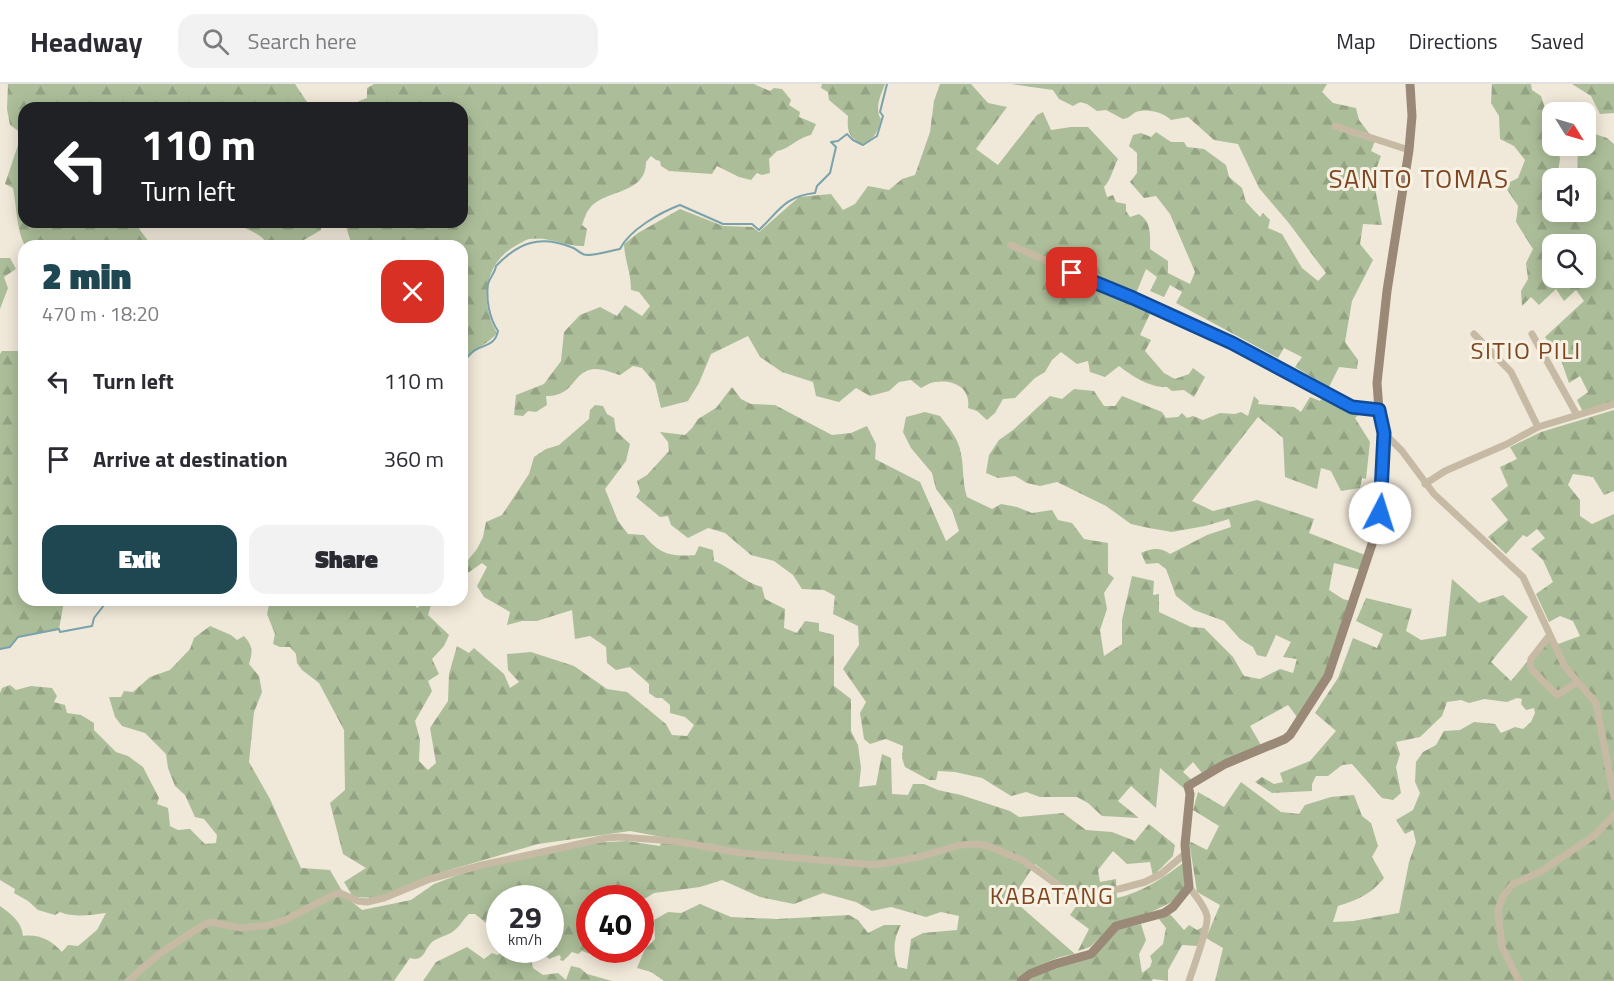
<!DOCTYPE html>
<html lang="en">
<head>
<meta charset="utf-8">
<style>
	body { margin:0; font-family:"Titillium Web",sans-serif; background:#f2f2f3; color:#2b2b33; height:100vh; display:flex; flex-direction:column; font-size:22px; white-space:nowrap }
	* { box-sizing:border-box; margin:0 }
	p { font-size:20px; color:#7c7c81 }
	.icon { flex:none; width:33px; height:33px; fill:none; stroke:currentColor; stroke-width:2; stroke-linecap:round; stroke-linejoin:round }
	.map { position:relative; flex:1; overflow:hidden }
	.side { position:absolute; left:18px; top:156px; width:450px; height:366px; display:flex; flex-direction:column; background:#fff; border-radius:18px; box-shadow:0 3px 15px #0003 }
	.side>* { flex:none }
	.guide { position:absolute; left:18px; top:18px; width:450px; height:126px; border-radius:18px; box-shadow:0 3px 15px #0003; background:#202124; color:#fff; overflow:hidden }
	.needle { width:39px; rotate:127deg }
	.controls { position:absolute; left:1542px; top:18px; display:grid; gap:12px }
	.controls a { display:grid; place-items:center; width:54px; height:54px; border-radius:12px; background:#fff; box-shadow:0 3px 15px #0003; font-size:30px }
	.speed { position:absolute; left:486px; top:801px; display:flex; gap:12px; font-size:30px; font-weight:700; text-align:center }
	.speed>* { display:grid; place-content:center; width:78px; height:78px; border-radius:50%; background:#fff; box-shadow:0 3px 15px #0003; line-height:1 }
	.speed small { font-size:15px; font-weight:400 }
	.speed .limit { border:9px solid #d22; background:#fff; color:#111 }
	.pin { position:absolute; display:grid; place-items:center; width:51px; height:51px; color:#fff; margin:-26px; border-radius:12px; box-shadow:0 3px 9px #0006 }
	.me { position:absolute; width:66px; margin:-33px; rotate:5deg; stroke-linejoin:round; filter:drop-shadow(0 0 4px #0008) }
	.turn { display:flex; align-items:center; gap:21px; height:126px; padding:0 24px; font-size:27px }
	.turn .icon { width:78px; height:78px; stroke-width:2.5 }
	.turn b { display:block; font-size:42px; line-height:51px }
	.round { display:grid; place-items:center; flex:none; width:63px; height:63px; border-radius:18px; background:#f2f2f3 }
	.overview { display:flex; align-items:center; justify-content:space-between; height:102px; padding:0 24px }
	h1 { font-size:36px; font-weight:800; line-height:45px; color:#1e4752 }
	.action { display:flex; gap:12px; margin-top:auto; padding:12px 24px }
	.action a { flex:1; height:69px; border-radius:18px; background:#1e4752; color:#fff; font-size:24px; font-weight:800; line-height:69px; text-align:center }
	.action a+a { background:#f2f2f3; color:#2b2b33 }
	ul { padding:0; list-style:none }
	li { display:flex; align-items:center; gap:18px; height:78px; padding:0 24px }
	li div { flex:1 }
	li b { display:block; font-size:22px }
	li em { font-style:normal }
	header { display:flex; align-items:center; gap:36px; box-sizing:border-box; height:84px; padding:0 30px; background:#fff; border-bottom:2px solid #e1e1e2 }
	header strong { font-size:28px }
	nav { display:flex; gap:33px; margin-inline-start:auto; font-size:21px }
	.search { width:420px; height:54px; background:#f2f2f3; display:flex; align-items:center; gap:15px; box-sizing:border-box; padding:0 21px; border-radius:18px; color:#7c7c81; font-size:22px }
	.map>svg:first-child { display:block }
</style>
</head>
<body>
<header>
<strong>Headway</strong>
<div class="search"><svg class="icon" aria-label="search" viewBox="0 0 24 24"><circle cx="10" cy="10" r="6"/><path d="M15 15l6 6"/></svg>Search here</div>
<nav><a>Map</a><a>Directions</a><a>Saved</a></nav>
</header>
<div class="map">
<svg width="1614" height="897" viewBox="0 0 1614 897">
	<defs>
		<pattern id="forest-firs" width="22" height="20" patternUnits="userSpaceOnUse" patternTransform="scale(1.5)"><rect width="22" height="20" fill="#acbe99"/><path d="M5 1l3.5 6h-7zM16 11l3.5 6h-7z" fill="#94a384"/></pattern>
	</defs>
	<rect width="100%" height="100%" fill="#f0e8d8"/>
	<g fill="url(#forest-firs)" fill-rule="evenodd">
		<polygon points="8,0 295,0 311,24 24,24 24,51 10,41 7,25"/>
		<path d="M374,0H754L770,7L774,4L782,5L791,16L789,21L800,28L799,33L816,40L811,51C795,55 790,65 777,67L769,75L770,89L762,91L757,89L751,96L739,93L717,82L712,90L669,87L661,82L660,77L656,76L651,72L646,78C646,111 605,105 590,124C586,128 584,136 582,141L587,145L584,162C566,163 550,152 529,155C525,156 521,159 517,161C484,178 479,219 497,249C488,260 473,266 462,276V162H348L351,159L345,139L462,138V24H354L359,17L367,14V4Z"/>
		<path d="M822,0H885C881,11 874,24 881,35C878,48 875,54 863,60C848,53 847,47 848,32L829,16L828,8L821,4Z"/>
		<path d="M940,0H971L988,19L1007,23L976,65L998,81L1037,31L1043,28L1051,46L1071,43H1088L1118,75C1113,84 1111,96 1104,103L1107,113L1113,111L1116,118L1126,120V127L1130,133L1139,130C1152,138 1150,152 1150,165L1168,177V189L1190,200L1195,188L1170,130L1156,112L1144,114L1130,98L1137,89V69L1129,62L1133,51L1141,49L1151,53L1156,48L1171,58H1184L1187,63L1204,65L1226,81L1229,93L1242,104L1246,118L1260,133L1263,129L1270,136L1268,144L1282,150L1302,184L1318,197L1326,189L1288,138L1259,104L1238,60L1214,56L1188,33L1171,36C1163,28 1147,24 1136,28C1131,31 1129,34 1123,35L1106,26L1097,27L1087,20L1080,18L1073,22L1059,15L1053,6L1011,0H1327L1322,8L1333,19L1356,24L1359,36L1375,57L1371,67L1381,72L1373,94L1382,141L1363,140L1360,160L1373,176L1352,217L1345,258L1358,276L1357,285L1339,283L1329,303L1295,283L1302,273L1284,264L1278,274L1176,219L1182,208L1170,201L1164,213L1150,207L1157,193L1146,185L1135,212L1155,219L1140,251L1151,256L1145,267L1164,289L1175,295L1189,290L1193,284L1205,293L1194,313L1184,306L1172,307L1167,303C1150,304 1132,292 1119,282L1105,293L1090,288L1088,277L1077,280L1061,268L1052,276L1045,288L1035,294L1015,314L1003,315L995,329L987,336L977,327L968,324C971,304 954,295 935,298C931,298 925,302 921,304L911,296L899,298L889,307L870,312L856,304L839,318L816,312L813,298L782,288L760,273L748,252L711,270L699,299L688,317L661,324L655,299L642,284L633,282L620,291C613,289 603,285 596,285C572,285 576,313 546,312L547,321L536,328L528,327L523,332L514,331L516,311L544,300L561,277L564,248L580,231L600,223L617,232L625,221L642,232L650,222L639,208L631,206C631,188 625,178 624,160L638,149L680,125L723,142L752,143L759,148L799,113L831,110L843,126L855,120L868,102L889,106L902,95L915,91L930,48L934,17Z"/>
		<path d="M1492,0H1531L1532,6L1541,12L1545,24L1554,22L1556,28H1552V62H1557L1560,75L1557,94H1552V128H1575L1577,130L1580,128H1586V122L1589,119L1586,116V94H1578C1579,82 1575,78 1580,66L1578,62H1586V47L1607,54L1614,60V318L1583,328L1577,316L1588,308L1580,292L1569,299L1561,276L1545,253L1584,217L1576,206L1564,217L1556,205L1539,221L1531,213L1522,222L1521,207L1528,195L1526,179L1533,165L1516,138L1518,122L1504,101L1518,94L1525,76L1514,62L1500,55L1499,32L1491,19ZM1552,160H1586V194H1552Z"/>
		<polygon points="1572,0 1614,0 1614,29 1600,30 1591,12"/>
		<path d="M24,55V138H138L140,146L152,162H25C16,144 17,124 13,104L5,100L18,61Z"/>
		<path d="M212,138H321V146L297,160L298,162H269C259,145 230,138 212,138Z"/>
		<polygon points="0,174 10,174 16,185 4,193 8,204 0,225"/>
		<polygon points="24,263 24,410 19,413 24,423 24,516 63,516 64,518 59,545 19,553 10,563 0,565 0,270 2,267 21,267"/>
		<path d="M732,303L741,315L751,320L775,321L832,351L851,349L867,342L876,360L875,375L920,398L946,457L959,447L952,426L936,405L932,389L911,364L903,348L906,333L925,328L940,332C949,344 959,355 961,370C964,385 962,397 967,413L992,425L1001,420L1017,423L1032,429L1052,426L1058,436L1072,439L1084,455L1108,459V489L1114,494L1104,509L1107,525L1100,546L1104,572L1122,560V536L1132,492L1154,497L1153,511L1159,510V528L1191,543L1204,544L1233,573L1244,592L1260,595L1280,585L1293,589L1297,575L1283,573L1291,558L1276,551L1266,573L1257,571L1253,563L1240,555L1224,537L1194,526L1176,512L1166,485L1158,479L1146,480L1141,469C1152,464 1161,463 1170,470L1207,451L1231,443L1229,435L1205,442L1172,448L1149,444L1131,440L1106,422L1057,398L1040,402L1027,399L1015,392L998,394L986,389L989,371L999,356L1013,346L1050,312L1062,315L1074,305L1094,307L1104,322H1115L1122,312L1162,328L1166,334L1178,333L1182,329L1187,334L1193,332L1203,336L1220,329L1235,330L1241,328L1248,332L1254,312L1259,317L1258,320L1294,323L1301,328L1310,313L1320,317L1327,306L1366,324L1355,334L1370,358L1366,395L1362,394L1360,404L1341,407L1331,387L1321,384L1317,405L1285,393L1283,354L1258,333L1192,417L1213,427L1257,416L1314,435L1309,449L1370,473L1365,487L1334,479L1329,506L1343,515L1357,519L1343,560L1300,637L1288,621L1250,642L1261,661L1202,689L1193,678L1183,688L1193,697L1188,708L1160,684L1156,724L1131,702L1118,717L1139,734L1102,732L1088,719L1077,713H1040L1026,708L1011,712L982,694L955,688L938,687L936,696H929L905,683L902,674L903,662L886,655L870,660L864,655L860,629L866,618L843,585L859,561L858,542L833,530L835,512L824,506L802,505L793,491L774,477L751,471L725,449L708,444L688,454L671,441L668,432L660,433L636,413L640,407L637,397L647,391L669,367L668,358L660,348L685,351L692,344L698,335L716,324Z"/>
		<path d="M595,321L603,322L607,330L614,334L616,347L630,360L626,377L605,405L618,437L628,450L644,451C659,470 671,473 695,471L699,462L713,466L714,477C731,483 743,498 762,503L765,515L785,525L784,544L797,549L805,537L819,539V547L834,551V602L851,615V647L858,661L861,684L859,703L876,701L882,670L891,674L892,710L908,711L913,700H924L938,706L961,711L1010,727L1019,733L1063,729L1086,746L1112,748L1135,757L1149,740L1175,761L1173,772L1153,792L1150,778L1127,780L1113,767L1098,786L1100,798L1116,795L1117,814C1142,808 1162,795 1183,779L1185,805L1170,819L1147,830L1116,838L1090,863L1078,867L1089,845L1070,831L1081,815L1035,780L1012,815L1075,870C1052,873 1035,883 1016,897H664L651,888L637,884L645,865L655,855L654,836L668,828L681,829L700,820L731,833L777,835L849,831L858,836L868,849L884,841H901C893,856 893,867 898,883L907,885L911,855L923,849L957,846L959,832L941,828L926,833L891,823L872,827L856,818L823,809L794,820L760,813L722,796L700,803L654,809L641,817L640,814H590V866H614H594L590,870L582,867L578,870L572,868L563,877L560,876L561,873L559,871L549,875L538,866H550V814H500L499,846L496,847L475,830H469C464,834 461,841 456,845C450,851 442,852 435,856C424,862 426,879 410,874L394,897H0V822C11,830 22,838 23,852C39,850 51,856 62,868L68,861L78,862L97,846L106,829C91,831 74,834 60,828L55,831L38,826L28,817L14,809L15,805L0,796V609L2,604L10,601L16,606L31,602L52,604L57,612L54,618L65,621L67,629L81,631L94,639V646L116,668L128,672L143,683L159,714L157,720L168,724L170,742L178,746L190,745L205,760L216,759L217,751L204,735L195,733L185,711L175,702L168,684L166,670L145,649L122,642L115,633L109,613H121L124,607L133,608L150,593L170,586L190,565L194,554L210,542L231,551L237,556L244,552C253,562 253,568 249,580L259,592L262,608L254,628L249,678L270,715L301,784L330,786L345,812L362,826L411,816L434,800L493,778L571,760L627,757L660,762L662,753L630,747L538,760L436,790L377,814L353,813L344,798L366,784L343,770L330,719L345,706L344,646L319,599L302,586L297,579L296,570L290,563H280L273,560L275,550L267,530L270,516H411L417,524L427,517L431,521L428,531L449,551L444,562L432,575L439,590L428,597L432,607L415,637L420,656L419,677L428,686L436,679L430,644L448,617L449,590L457,562L469,569L474,564L504,590L510,604L519,598L508,586L507,570L531,568L574,582L607,605L627,608L666,640L672,651L687,652L694,641L685,633L670,629V621L662,614H656L649,609V600L630,583L616,586L607,579L606,563L590,552L575,555L572,526L537,537H522L507,541L510,528L484,513L477,502L487,483L482,479L462,493V476H468L477,465L483,453L486,438L502,431L529,390L534,373L546,365L559,361L589,335L590,326Z"/>
		<path d="M1614,326V407L1604,411L1593,393L1573,390L1568,401L1580,416V432L1592,440L1614,430V897H1215L1223,864L1206,854L1220,821L1197,808L1189,757L1207,766L1219,742L1193,726L1198,708L1224,723L1241,698L1281,728L1299,730L1305,721L1331,713L1354,711L1362,732L1371,739L1378,762L1372,773L1384,794C1371,810 1358,816 1338,822L1333,838L1353,837L1399,829L1409,778L1416,758L1413,746L1405,750L1396,736L1413,726L1420,709L1415,698L1416,678L1423,668L1436,661L1444,647L1460,646L1474,638L1495,640L1501,649L1515,643L1523,645L1531,638L1535,629L1534,624L1526,626L1521,620L1522,615L1517,614L1507,618L1484,615L1469,619L1461,616L1447,618L1442,632L1420,653L1396,658L1400,670L1396,683L1401,709L1393,716L1382,714L1352,680L1342,681L1328,692H1316L1312,700V707L1272,709L1255,698L1262,693L1274,700L1283,698L1280,689L1310,677L1336,647L1315,629L1338,594L1353,554L1377,564L1383,550L1356,537L1366,514L1412,525L1406,547L1421,556L1446,552L1452,495L1479,519L1503,511L1528,533L1491,578L1511,597L1546,555L1558,560L1580,552L1573,537L1560,532L1549,538L1536,510L1553,498L1543,476L1531,465L1545,454L1537,445L1527,453L1523,451L1506,470L1488,453L1508,436L1491,415L1508,402L1500,383L1517,375L1510,363L1541,348Z"/>
		<polygon points="1169,829 1184,846 1189,841 1197,846 1205,842 1197,862 1182,861 1168,886 1168,897 1153,895 1152,897 1028,897 1043,887 1094,871 1119,845 1141,840 1146,856 1139,870 1142,889 1150,883 1152,877 1150,872 1163,860 1166,844 1159,835"/>
		<polygon points="467,863 484,875 492,869 497,871 502,868 517,874 526,872 531,875 533,884 543,891 558,889 566,896 571,882 580,884 587,890 612,897 423,897 436,878"/>
	</g>
	<g fill="none" stroke-linecap="round" stroke-linejoin="round">
		<g stroke="#79a2ab" stroke-width="2">
			<path d="M462,279C467,274 471,268 477,265C488,260 495,260 498,247C489,234 486,215 488,200C490,193 495,189 496,182C519,158 540,151 571,163C578,165 580,171 587,171C597,171 610,167 620,165C629,146 661,128 680,121L723,140H752L759,146C779,127 785,112 815,109L817,102L830,89L836,63L831,58L838,57L847,50L853,56L863,61L877,52L883,32L880,28L887,0"/>
			<polyline points="0,565 10,563 18,553 59,545 60,548 92,542 94,534 108,516"/>
		</g>
		<g stroke="#c7baa5" stroke-width="7">
			<polyline points="1335,42 1409,66"/>
			<polyline points="1011,161 1232,259 1352,323 1379,326"/>
			<polyline points="1474,250 1511,288 1538,343"/>
			<polyline points="1532,250 1577,331"/>
			<polyline points="1384,349 1402,367 1434,410 1523,493 1565,583 1596,619 1614,713"/>
			<polyline points="1425,400 1445,387 1507,360 1538,343 1614,320"/>
			<polyline points="1549,552 1531,575 1530,581 1532,586 1557,611 1578,598"/>
			<polyline points="128,897 159,870 200,843 210,838 241,844 270,841 283,837 335,810 340,809 358,817 367,818 384,814 430,795 482,781 606,754 619,753 674,757 741,769 875,781 919,773 960,761 978,760 988,762 1024,777 1067,808 1077,809 1119,805 1145,798 1161,790 1186,769"/>
			<path d="M1189,897C1193,884 1209,843 1207,832C1205,822 1195,811 1189,803"/>
			<polyline points="1519,897 1502,863 1498,826 1503,812 1513,800 1540,788 1595,751 1614,731"/>
		</g>
		<polyline stroke="#9a8977" stroke-width="9" points="1021,897 1030,890 1055,880 1091,870 1116,842 1164,829 1173,823 1189,803 1185,761 1190,710 1188,702 1225,680 1285,655 1290,651 1328,592 1376,448 1382,399 1384,349 1379,326 1377,299 1387,207 1409,66 1412,32 1410,0"/>
	</g>
	<g fill="none" stroke-linecap="round" stroke-linejoin="round">
		<defs>
			<polyline id="route" points="1072,189 1133,214 1232,259 1352,323 1379,326 1384,349 1380,429"/>
		</defs>
		<use href="#route" stroke="#114b97" stroke-width="15"/>
		<use href="#route" stroke="#1a73e8" stroke-width="10"/>
	</g>
	<g text-anchor="middle" stroke-width="6" stroke-linejoin="round" paint-order="stroke">
		<g font-size="24" letter-spacing="1.5" fill="#7e4623" stroke="#f8f2e4">
			<text x="1526" y="275">SITIO PILI</text>
			<text x="1052" y="820">KABATANG</text>
		</g>
		<g font-size="26" letter-spacing="1.5" fill="#7e4623" stroke="#f8f2e4">
			<text x="1419" y="104">SANTO TOMAS</text>
		</g>
	</g>
</svg>
<div class="controls">
<a><svg class="needle" viewBox="-14 -14 28 28"><path d="M0-13l5 13h-10z" fill="#e53935"/><path d="M0 13l5-13h-10z" fill="#7c7c81"/></svg></a>
<a><svg class="icon" aria-label="sound" viewBox="0 0 24 24"><path d="M4 9h4l5-4v14l-5-4H4zM17 9q2 3 0 6"/></svg></a>
<a><svg class="icon" aria-label="search" viewBox="0 0 24 24"><circle cx="10" cy="10" r="6"/><path d="M15 15l6 6"/></svg></a>
</div>
<div class="speed"><div>29<small>km/h</small></div><div class="limit">40</div></div>
<div class="pin" style="left:1072px;top:189px;background:#d93025"><svg class="icon" aria-label="arrive" viewBox="0 0 24 24"><path d="M6 21V4h12l-3 4 3 4H6"/></svg></div>
<svg class="me" style="left:1380px;top:429px" viewBox="-20 -20 40 40"><circle r="19" fill="#fff"/><path d="M0-13L10 11 0 6-10 11z" fill="#1a73e8"/></svg>
<div class="guide">
<div class="turn"><svg class="icon" aria-label="left" viewBox="0 0 24 24"><path d="M17 20v-9H6M10 6l-5 5 5 5"/></svg><div><b>110 m</b>Turn left</div></div>
</div>
<section class="side">
<div class="overview"><div><h1>2 min</h1><p>470 m · 18:20</p></div><a class="round" style="background:#d93025;color:#fff"><svg class="icon" aria-label="close" viewBox="0 0 24 24"><path d="M6 6l12 12M18 6L6 18"/></svg></a></div>
<ul>
<li><svg class="icon" aria-label="left" viewBox="0 0 24 24"><path d="M17 20v-9H6M10 6l-5 5 5 5"/></svg><div><b>Turn left</b></div><em>110 m</em></li>
<li><svg class="icon" aria-label="arrive" viewBox="0 0 24 24"><path d="M6 21V4h12l-3 4 3 4H6"/></svg><div><b>Arrive at destination</b></div><em>360 m</em></li>
</ul>
<div class="action"><a>Exit</a><a>Share</a></div>
</section>
</div>
</body>
</html>
